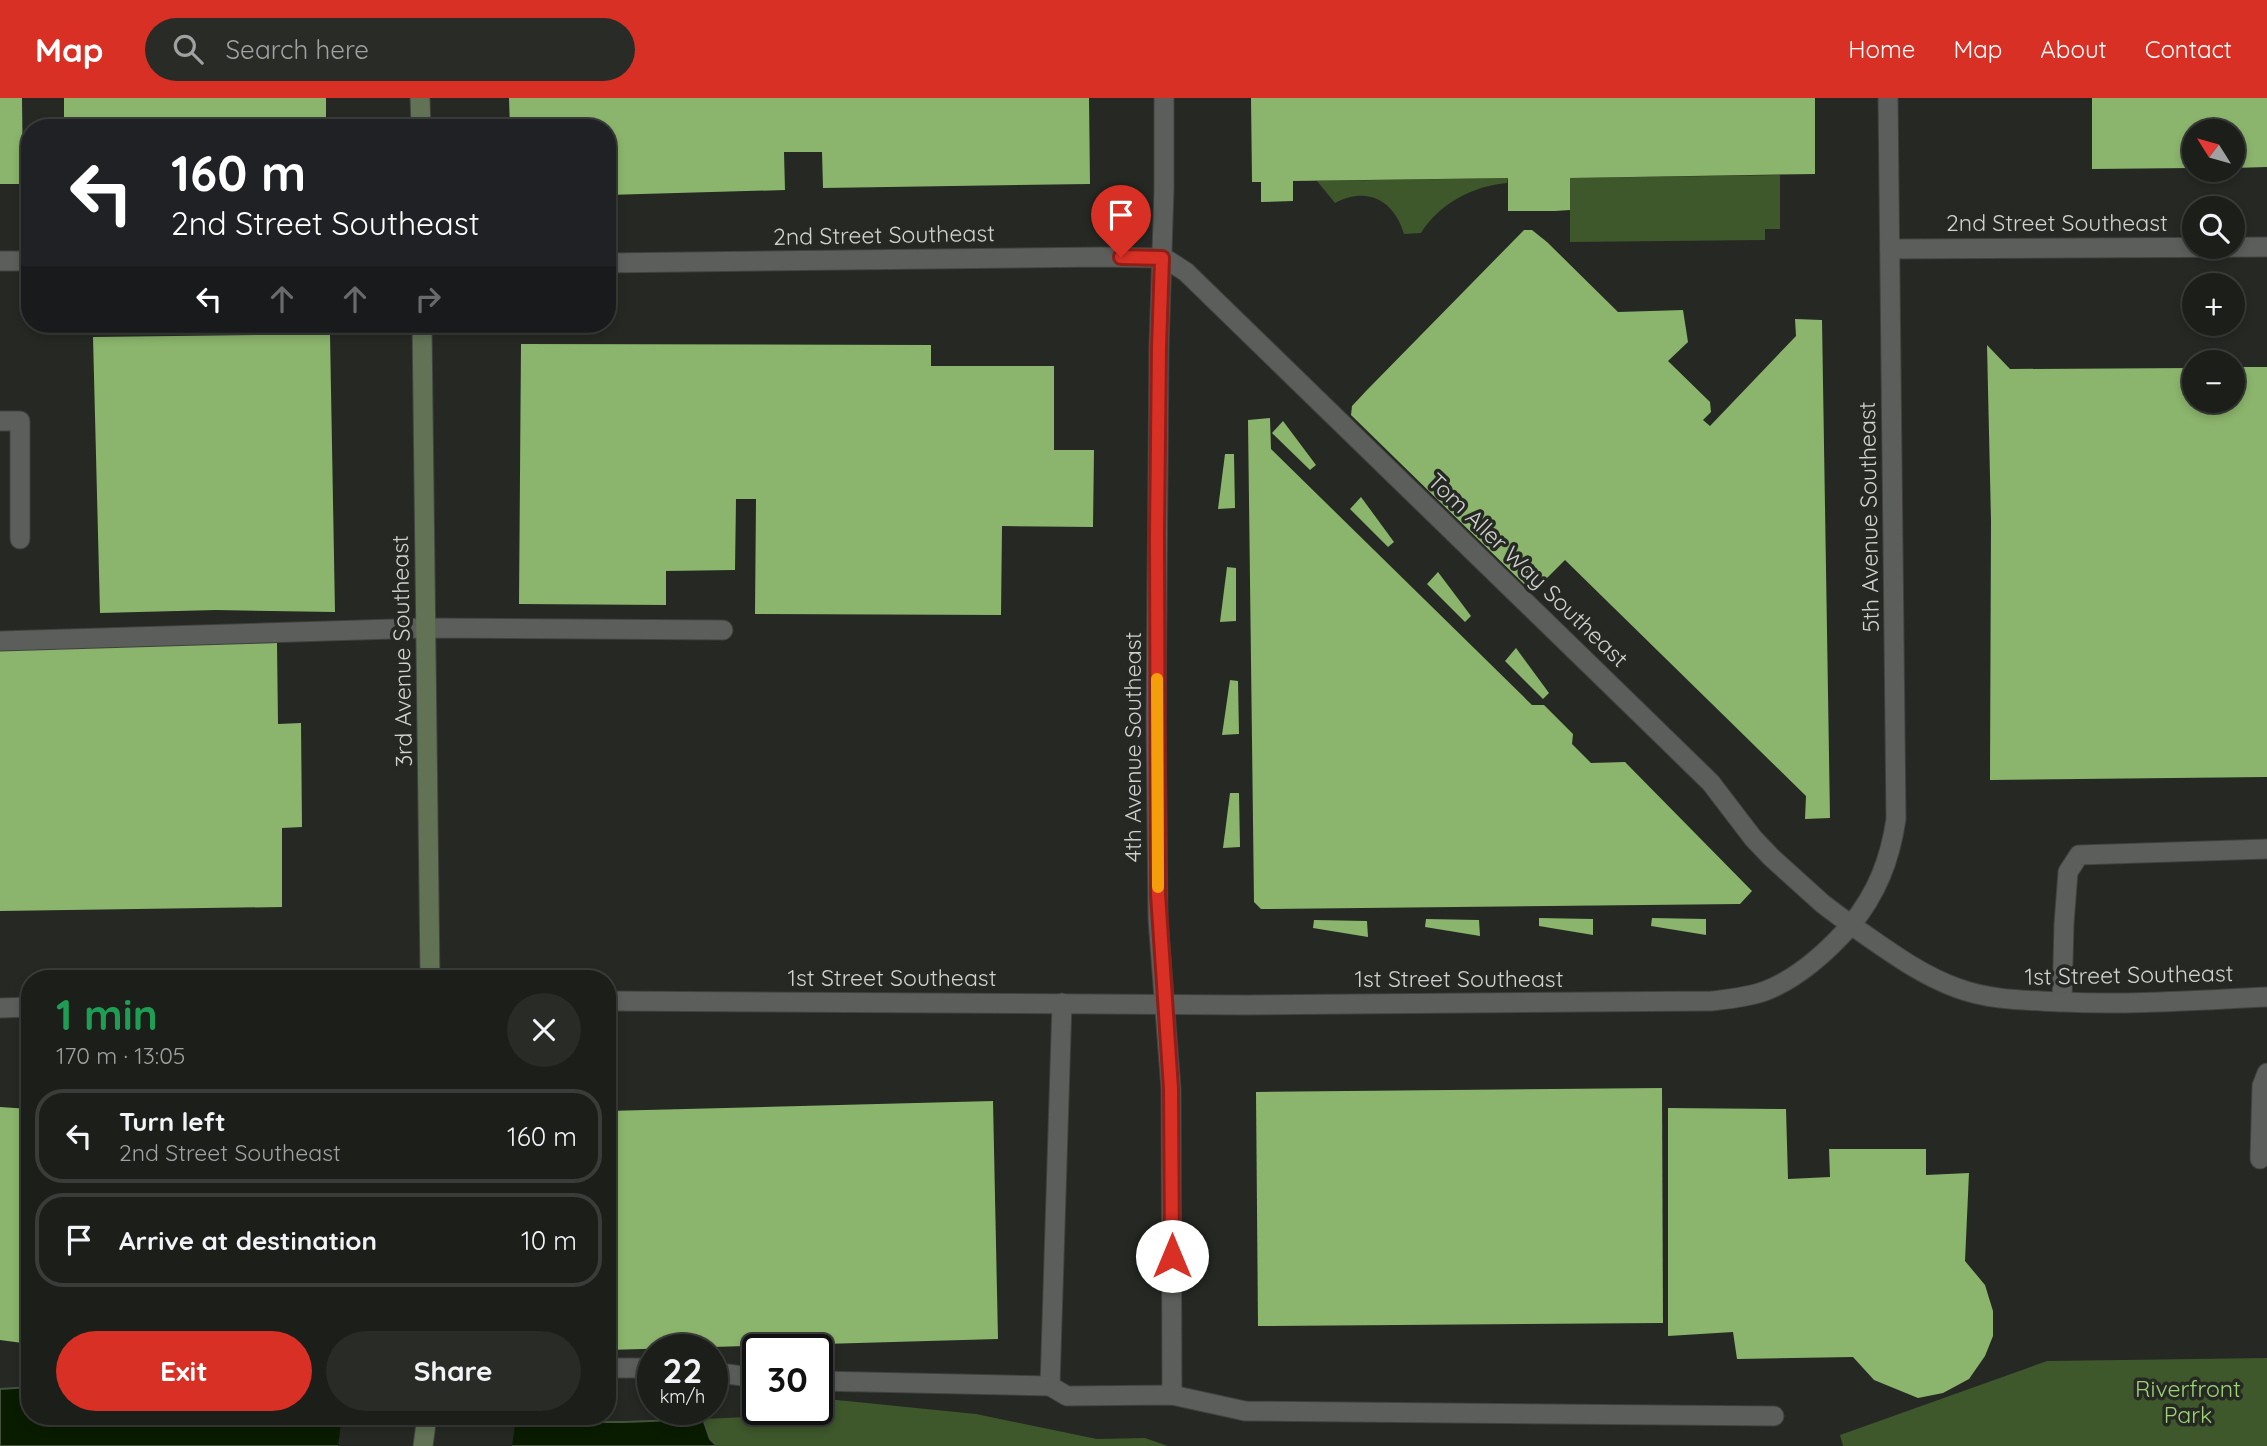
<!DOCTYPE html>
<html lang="en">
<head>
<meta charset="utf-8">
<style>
	body { margin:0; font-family:Quicksand,sans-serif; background:#292b27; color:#f1f3f6; height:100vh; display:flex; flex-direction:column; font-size:26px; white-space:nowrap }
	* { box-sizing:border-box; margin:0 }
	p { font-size:23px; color:#a0a2a2 }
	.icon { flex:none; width:38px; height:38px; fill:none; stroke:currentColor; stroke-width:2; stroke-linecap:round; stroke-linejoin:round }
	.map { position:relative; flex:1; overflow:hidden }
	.panel { position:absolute; left:21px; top:872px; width:595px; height:455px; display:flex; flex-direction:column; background:#1c1e1a; border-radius:28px; box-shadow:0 4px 10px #0003,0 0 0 2px #3a3c39 }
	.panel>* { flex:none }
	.banner { position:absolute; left:21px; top:21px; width:595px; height:214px; border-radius:28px; box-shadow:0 4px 10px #0003,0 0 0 2px #3a3c39; background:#202124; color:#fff; overflow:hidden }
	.needle { width:46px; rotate:307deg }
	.tools { position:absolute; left:2182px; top:21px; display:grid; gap:14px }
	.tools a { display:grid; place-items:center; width:63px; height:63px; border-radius:50%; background:#1c1e1a; box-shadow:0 4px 10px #0003,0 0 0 2px #3a3c39; font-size:35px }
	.speed { position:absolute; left:637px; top:1236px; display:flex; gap:14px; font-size:35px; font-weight:700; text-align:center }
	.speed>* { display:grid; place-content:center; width:91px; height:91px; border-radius:50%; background:#1c1e1a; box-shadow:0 4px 10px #0003,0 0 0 2px #3a3c39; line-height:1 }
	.speed small { font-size:18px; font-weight:400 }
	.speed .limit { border:4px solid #111; border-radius:10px; background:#fff; color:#111 }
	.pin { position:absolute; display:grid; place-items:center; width:60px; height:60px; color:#fff; margin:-72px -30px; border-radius:50% 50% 50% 0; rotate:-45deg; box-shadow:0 0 7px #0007 }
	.pin .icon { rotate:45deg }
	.me { position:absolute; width:77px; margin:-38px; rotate:0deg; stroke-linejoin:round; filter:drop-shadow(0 0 5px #0008) }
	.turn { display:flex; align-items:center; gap:24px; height:147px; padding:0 35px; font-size:32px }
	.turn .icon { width:91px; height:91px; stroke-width:2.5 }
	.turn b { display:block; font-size:49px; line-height:60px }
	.lanes { display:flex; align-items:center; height:66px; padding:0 35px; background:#0003; justify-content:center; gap:35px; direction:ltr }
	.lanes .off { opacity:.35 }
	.round { display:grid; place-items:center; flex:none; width:74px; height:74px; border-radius:37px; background:#292b27 }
	.overview { display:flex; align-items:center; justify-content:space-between; height:119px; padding:0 35px }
	h1 { font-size:42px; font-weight:700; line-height:52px; color:#1e9e55 }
	.button { display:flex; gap:14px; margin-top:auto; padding:14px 35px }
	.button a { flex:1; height:80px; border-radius:42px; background:#d93025; color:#fff; font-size:28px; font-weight:700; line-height:80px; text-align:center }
	.button a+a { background:#292b27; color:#f1f3f6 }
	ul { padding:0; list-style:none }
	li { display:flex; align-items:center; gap:21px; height:94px; margin:0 14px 10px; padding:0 21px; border:4px solid #3a3c39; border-radius:28px }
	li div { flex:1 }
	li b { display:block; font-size:26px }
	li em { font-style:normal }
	header { display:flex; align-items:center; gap:42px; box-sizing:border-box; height:98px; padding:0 35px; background:#d93025; color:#fff }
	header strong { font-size:33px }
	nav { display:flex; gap:38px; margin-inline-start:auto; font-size:24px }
	.search { width:490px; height:63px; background:#292b27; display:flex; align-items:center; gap:18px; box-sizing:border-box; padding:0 24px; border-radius:38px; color:#a0a2a2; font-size:26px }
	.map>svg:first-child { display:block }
</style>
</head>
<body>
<header>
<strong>Map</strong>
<div class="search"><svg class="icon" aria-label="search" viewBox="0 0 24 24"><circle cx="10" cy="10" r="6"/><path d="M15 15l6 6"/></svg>Search here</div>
<nav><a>Home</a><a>Map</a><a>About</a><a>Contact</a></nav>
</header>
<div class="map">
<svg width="2267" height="1348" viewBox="0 0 2267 1348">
	<rect width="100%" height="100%" fill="#252823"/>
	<g fill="#3e572b">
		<polygon points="1780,77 1780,131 1765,131 1765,142 1570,144 1570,80"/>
		<path d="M1508,80L1507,85C1473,88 1440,105 1421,135L1404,136C1394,102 1367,88 1335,105L1317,83Z"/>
		<polygon points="2267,1260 2267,1348 1843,1348 1840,1337 2047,1263"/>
		<polygon points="752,1294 758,1295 758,1311 817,1311 817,1300 976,1316 1097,1341 1145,1340 1168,1348 717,1348 710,1341 703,1321 746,1319"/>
	</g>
	<polygon fill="#091c00" stroke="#45533e" stroke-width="2" points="30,1289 30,1318 495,1318 515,1324 624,1324 703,1321 710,1341 717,1348 0,1348 0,1291"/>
	<polygon fill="#252823" points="342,1318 507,1318 516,1320 512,1348 338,1348"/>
	<g fill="#8bb46c">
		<polygon points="0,0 22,0 23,86 0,86"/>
		<rect x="64" y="0" width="262" height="30"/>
		<polygon points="509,0 1089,0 1090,86 823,90 822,54 784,54 785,92 607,97 607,30 510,30"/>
		<polygon points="1251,0 1815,0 1815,76 1570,80 1570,112 1555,113 1508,113 1508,80 1293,83 1293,103 1261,104 1261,84 1252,84"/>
		<polygon points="2092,0 2267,0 2267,69 2233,70 2233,33 2194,33 2194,70 2092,71"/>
		<polygon points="1524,132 1532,132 1547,144 1618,214 1683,212 1688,244 1668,263 1710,304 1711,314 1703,322 1710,328 1796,238 1795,221 1822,222 1830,720 1805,721 1806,698 1565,462 1537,490 1528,490 1351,317 1352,308 1367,292"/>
		<polygon points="330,236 335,514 216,512 100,515 93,239"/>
		<polygon points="521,246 931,247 931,268 1054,268 1054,352 1094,352 1093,429 1002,428 1001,517 755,516 756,401 736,401 735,472 666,473 666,507 519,506"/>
		<polygon points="1987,247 2010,271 2194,270 2194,303 2233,303 2233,269 2267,269 2267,679 1990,682 1991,423"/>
		<polygon points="1270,320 1271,351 1532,607 1544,607 1573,636 1572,646 1591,665 1625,664 1752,793 1740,806 1261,811 1254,804 1248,322"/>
		<polygon points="1283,323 1316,367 1310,372 1272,335"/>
		<polygon points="1225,356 1234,356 1235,410 1218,411"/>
		<polygon points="1361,399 1394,444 1388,449 1350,411"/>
		<polygon points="1227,469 1236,470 1236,523 1220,524"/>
		<polygon points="1438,474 1471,518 1465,524 1427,486"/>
		<polygon points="277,545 278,626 301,625 302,729 282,730 282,809 0,813 0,549"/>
		<polygon points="1516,550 1549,595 1543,601 1505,563"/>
		<polygon points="1230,582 1238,583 1239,636 1222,637"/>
		<polygon points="1230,695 1239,695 1240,749 1223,750"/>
		<polygon points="1539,820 1593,821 1593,837 1539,828"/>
		<polygon points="1652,820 1706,821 1706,837 1651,828"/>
		<polygon points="1426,821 1479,822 1480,838 1425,829"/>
		<polygon points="1314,822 1367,823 1368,839 1313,830"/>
		<polygon points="1662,990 1663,1225 1258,1228 1256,994"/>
		<polygon points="993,1003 998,1241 607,1252 607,1013"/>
		<polygon points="0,1009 30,1011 30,1246 0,1242"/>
		<polygon points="1668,1010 1786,1011 1788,1081 1830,1079 1829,1051 1926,1051 1926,1077 1969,1075 1965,1163 1985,1187 1993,1213 1993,1238 1985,1258 1969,1281 1943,1295 1918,1300 1874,1282 1853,1259 1737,1261 1733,1234 1668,1238"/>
	</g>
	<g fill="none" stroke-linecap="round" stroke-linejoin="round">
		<defs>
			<g id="service">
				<polyline points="0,323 20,323 20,441"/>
				<polyline points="0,543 426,530 723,532"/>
				<polyline points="2062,903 2064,826 2068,774 2079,757 2267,751"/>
				<polyline points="1062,905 1050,1288 1067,1298 1172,1297 1245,1313 1774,1318"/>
				<polyline points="2260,1061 2262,988 2267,975"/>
				<polyline points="607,1270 653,1270"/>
				<polyline points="712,1274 758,1280"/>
				<polyline points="817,1283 1050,1288"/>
			</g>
			<g id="minor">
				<polyline points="1164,0 1164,91 1159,249 1156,624 1158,821 1171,991 1172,1297"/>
				<polyline points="1890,151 2267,149"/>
				<polyline points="0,163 30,163"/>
				<path d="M607,165L1101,159L1162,160L1169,163L1186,174L1667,642L1711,685L1753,740L1771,759L1823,806L1851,827C1877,795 1890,762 1896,721L1888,0"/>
			</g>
			<g id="tertiary">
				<path d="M607,903L1246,907L1712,903C1729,901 1749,899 1765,893C1799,880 1827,854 1851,827C1885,850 1918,876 1957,890C1992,903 2027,902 2063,904C2131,907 2199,902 2267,899"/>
				<polyline points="0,910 30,909"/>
			</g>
			<g id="secondary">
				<polyline points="420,0 421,30"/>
				<polyline points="422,226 430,880"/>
				<polyline points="423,1348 427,1318"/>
			</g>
		</defs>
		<use href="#service" stroke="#414240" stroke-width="21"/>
		<use href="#minor" stroke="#414240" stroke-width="21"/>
		<use href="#tertiary" stroke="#414240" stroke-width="21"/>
		<use href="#secondary" stroke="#414240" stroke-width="21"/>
		<use href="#service" stroke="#5b5e5a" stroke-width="19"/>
		<use href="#minor" stroke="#5b5e5a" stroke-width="19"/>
		<use href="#tertiary" stroke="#5b5e5a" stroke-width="19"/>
		<use href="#secondary" stroke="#617255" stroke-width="19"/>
	</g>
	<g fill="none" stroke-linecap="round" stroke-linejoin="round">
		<defs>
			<polyline id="route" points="1121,159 1162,160 1159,249 1157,436 1158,796 1171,991 1172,1158"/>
		</defs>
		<use href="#route" stroke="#8d1f18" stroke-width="18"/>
		<use href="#route" stroke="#d93025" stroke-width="12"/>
		<polyline stroke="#f59e0b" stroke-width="12" points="1157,581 1158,789"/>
	</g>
	<g text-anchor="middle" stroke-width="7" stroke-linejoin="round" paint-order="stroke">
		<g font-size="23" fill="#d1d2d0" stroke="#252823">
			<text x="2057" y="133">2nd Street Southeast</text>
			<text transform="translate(884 137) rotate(-1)" y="8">2nd Street Southeast</text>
			<text transform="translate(1869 419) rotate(-91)" y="8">5th Avenue Southeast</text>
			<text transform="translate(1528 472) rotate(44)" y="8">Tom Aller Way Southeast</text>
			<text transform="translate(402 553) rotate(-91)" y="8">3rd Avenue Southeast</text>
			<text transform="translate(1133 649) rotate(-90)" y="8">4th Avenue Southeast</text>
			<text transform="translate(2129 877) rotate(-1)" y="8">1st Street Southeast</text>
			<text x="892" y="888">1st Street Southeast</text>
			<text x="1459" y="889">1st Street Southeast</text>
		</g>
		<g font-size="23" fill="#9cd373" stroke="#252823">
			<text x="2188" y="1299">Riverfront<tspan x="2188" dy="26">Park</tspan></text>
		</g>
	</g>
</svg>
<div class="tools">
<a><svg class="needle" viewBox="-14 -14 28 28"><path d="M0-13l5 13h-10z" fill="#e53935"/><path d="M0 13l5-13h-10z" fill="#a0a2a2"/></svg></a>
<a><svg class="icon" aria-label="search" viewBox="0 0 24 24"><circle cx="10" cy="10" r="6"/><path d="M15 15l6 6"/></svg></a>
<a>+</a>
<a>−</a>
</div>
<div class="speed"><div>22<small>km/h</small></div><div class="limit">30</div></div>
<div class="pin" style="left:1121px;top:159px;background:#d93025"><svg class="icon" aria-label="arrive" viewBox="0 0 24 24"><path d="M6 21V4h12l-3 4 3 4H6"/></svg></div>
<svg class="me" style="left:1172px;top:1158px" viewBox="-20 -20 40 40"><circle r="19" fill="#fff"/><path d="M0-13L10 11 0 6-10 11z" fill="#d93025"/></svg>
<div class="banner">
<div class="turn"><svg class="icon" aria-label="left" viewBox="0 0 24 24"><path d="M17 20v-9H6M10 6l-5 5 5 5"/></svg><div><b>160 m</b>2nd Street Southeast</div></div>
<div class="lanes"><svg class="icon" aria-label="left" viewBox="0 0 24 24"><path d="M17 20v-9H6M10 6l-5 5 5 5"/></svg><svg class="icon off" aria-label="ahead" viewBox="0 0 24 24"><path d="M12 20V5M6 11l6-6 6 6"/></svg><svg class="icon off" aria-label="ahead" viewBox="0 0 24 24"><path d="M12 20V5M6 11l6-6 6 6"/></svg><svg class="icon off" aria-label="right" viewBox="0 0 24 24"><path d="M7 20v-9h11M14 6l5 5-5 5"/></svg></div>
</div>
<section class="panel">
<div class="overview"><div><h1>1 min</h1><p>170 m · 13:05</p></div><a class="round"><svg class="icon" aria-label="close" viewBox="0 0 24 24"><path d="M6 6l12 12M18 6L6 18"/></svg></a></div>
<ul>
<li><svg class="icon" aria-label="left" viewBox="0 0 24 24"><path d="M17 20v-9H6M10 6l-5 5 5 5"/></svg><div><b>Turn left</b><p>2nd Street Southeast</p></div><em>160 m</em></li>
<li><svg class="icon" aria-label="arrive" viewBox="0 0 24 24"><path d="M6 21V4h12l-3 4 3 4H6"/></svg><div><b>Arrive at destination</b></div><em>10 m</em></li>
</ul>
<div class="button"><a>Exit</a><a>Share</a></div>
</section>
</div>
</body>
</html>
